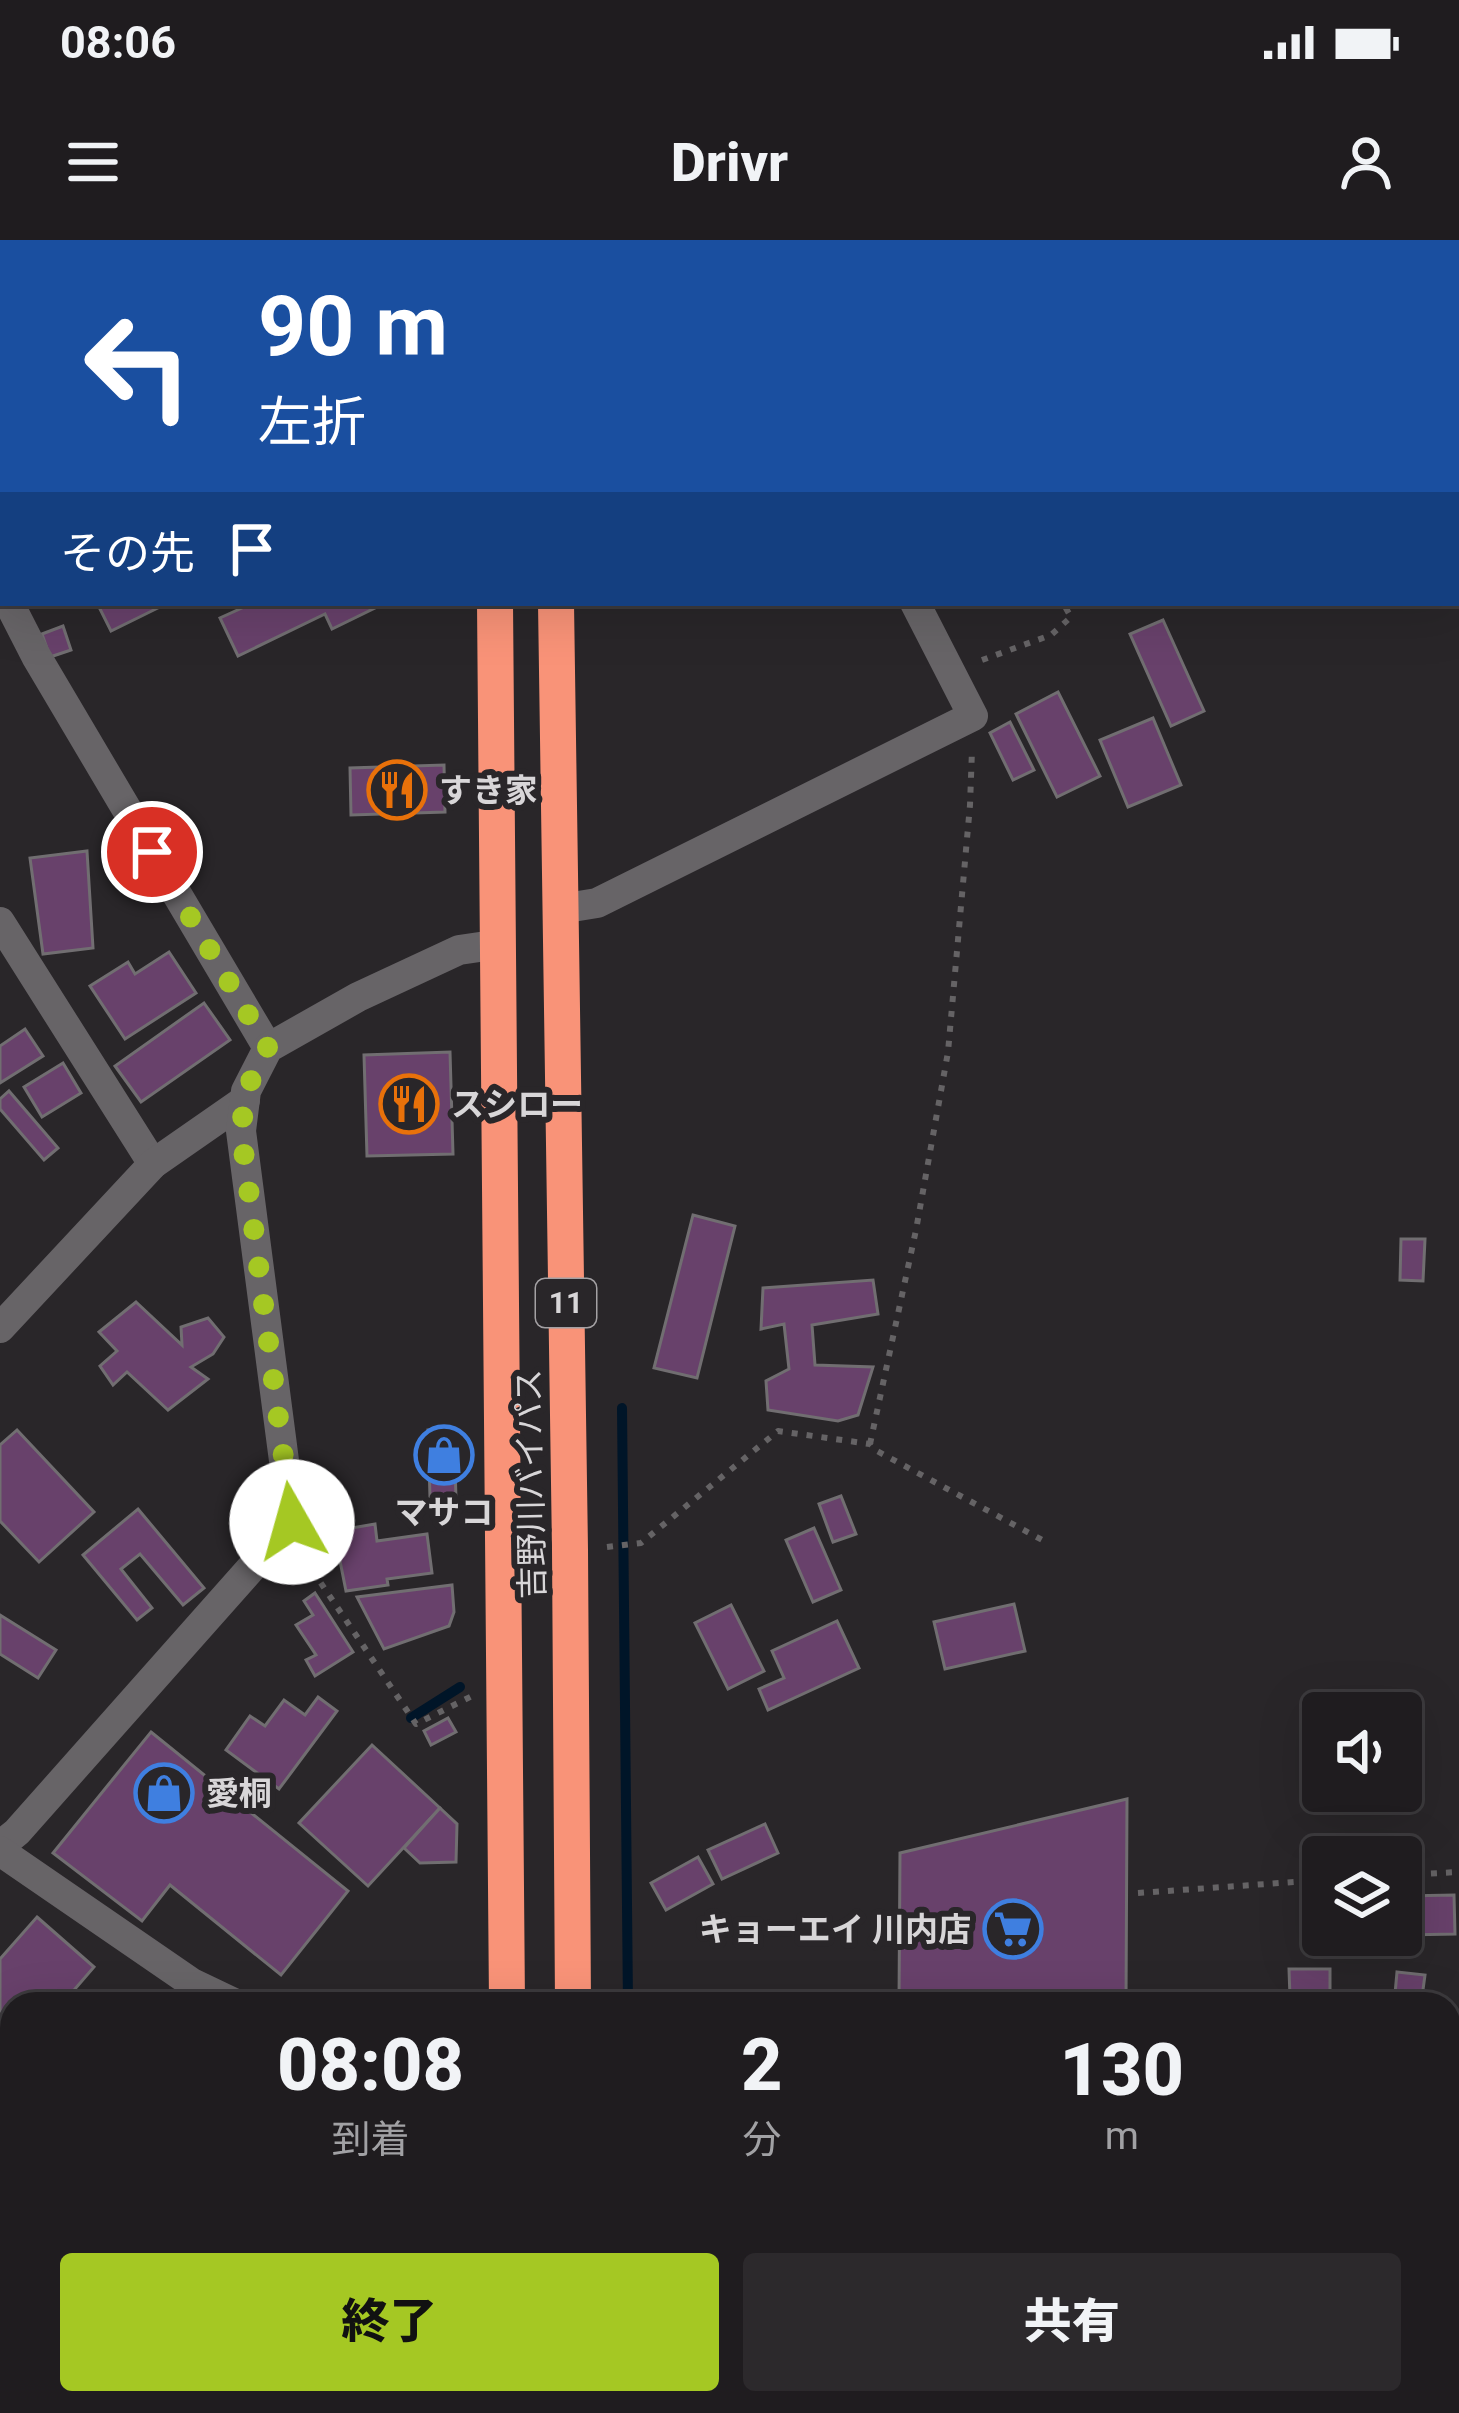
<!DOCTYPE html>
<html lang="ja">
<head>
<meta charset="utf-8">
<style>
	body { margin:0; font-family:Roboto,"Noto Sans JP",sans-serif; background:#2c292c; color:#f1f3f6; height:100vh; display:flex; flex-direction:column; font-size:45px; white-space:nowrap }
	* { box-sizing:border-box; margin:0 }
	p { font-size:39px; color:#a1a1a4 }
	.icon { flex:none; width:66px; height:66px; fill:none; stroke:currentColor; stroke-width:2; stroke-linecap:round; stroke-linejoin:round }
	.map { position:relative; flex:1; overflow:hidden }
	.details { position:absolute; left:0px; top:1752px; width:1461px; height:423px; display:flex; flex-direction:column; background:#1f1c1f; border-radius:36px 36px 0 0; box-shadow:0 12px 48px #0002,0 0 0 3px #3c3a3d }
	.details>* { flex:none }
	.banner { position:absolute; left:0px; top:0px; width:1461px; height:366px; box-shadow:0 12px 48px #0002,0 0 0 3px #3c3a3d; background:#1a4fa0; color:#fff; overflow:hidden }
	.buttons { position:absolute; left:1302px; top:1452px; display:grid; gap:24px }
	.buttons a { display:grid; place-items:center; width:120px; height:120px; border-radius:12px; background:#1f1c1f; box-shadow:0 12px 48px #0002,0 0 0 3px #3c3a3d; font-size:60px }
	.pin { position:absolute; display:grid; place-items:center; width:102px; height:102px; color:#fff; margin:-51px; border:6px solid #fff; border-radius:50%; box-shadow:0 3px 12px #0007 }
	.me { position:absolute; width:132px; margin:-66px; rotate:353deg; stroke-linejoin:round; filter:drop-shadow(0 0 9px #0008) }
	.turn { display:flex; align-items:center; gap:42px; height:252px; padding:0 60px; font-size:54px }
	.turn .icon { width:156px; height:156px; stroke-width:2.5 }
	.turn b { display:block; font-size:84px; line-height:102px }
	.then { display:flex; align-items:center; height:114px; padding:0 60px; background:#0003; gap:24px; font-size:45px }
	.eta { display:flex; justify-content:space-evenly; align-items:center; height:204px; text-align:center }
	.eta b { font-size:72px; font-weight:800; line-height:84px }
	.primary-button { display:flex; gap:24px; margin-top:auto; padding:24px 60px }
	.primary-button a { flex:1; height:138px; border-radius:12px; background:#a5c823; color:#111; font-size:48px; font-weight:800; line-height:138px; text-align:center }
	.primary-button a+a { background:#2c292c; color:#f1f3f6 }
	.status { display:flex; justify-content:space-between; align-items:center; height:84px; padding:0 60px; background:#1f1c1f; direction:ltr }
	.status svg { height:33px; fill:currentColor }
	header { display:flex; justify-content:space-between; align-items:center; height:156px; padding:0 60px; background:#1f1c1f; font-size:54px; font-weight:800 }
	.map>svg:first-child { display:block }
</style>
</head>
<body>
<div class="status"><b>08:06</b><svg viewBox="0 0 49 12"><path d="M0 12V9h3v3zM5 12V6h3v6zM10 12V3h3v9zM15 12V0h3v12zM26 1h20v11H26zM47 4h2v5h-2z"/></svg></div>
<header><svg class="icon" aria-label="menu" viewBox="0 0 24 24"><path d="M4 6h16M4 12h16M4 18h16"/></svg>Drivr<svg class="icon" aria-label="person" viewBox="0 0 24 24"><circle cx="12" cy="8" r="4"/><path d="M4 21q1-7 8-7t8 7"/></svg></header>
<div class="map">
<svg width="1459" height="2173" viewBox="0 0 1459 2173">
	<rect width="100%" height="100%" fill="#292629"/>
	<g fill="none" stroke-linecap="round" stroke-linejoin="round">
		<g stroke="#001528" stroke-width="10">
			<polyline points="1126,0 1128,3"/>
			<polyline points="1246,0 1248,3"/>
			<polyline points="1458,261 1459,261"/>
			<polyline points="1458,358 1459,358"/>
			<polyline points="622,1168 628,1764"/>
			<polyline points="411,1478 460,1447"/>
			<polyline points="633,2163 633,2173"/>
		</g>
	</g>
	<g fill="#68416b" stroke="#716e71" stroke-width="3">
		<polygon points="97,363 168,363 111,391"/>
		<polygon points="253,363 382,363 383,364 332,389 325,374 238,416 220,378"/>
		<polygon points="1163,380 1204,471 1171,486 1130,394"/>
		<polygon points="63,386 71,410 50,417 42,394"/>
		<polygon points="1058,452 1100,536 1057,557 1016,474"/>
		<polygon points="1153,478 1181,545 1128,567 1100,500"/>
		<polygon points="1010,482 1034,530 1013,540 990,493"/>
		<polygon points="444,525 445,572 351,575 350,528"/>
		<polygon points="87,611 93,708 43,714 30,618"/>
		<polygon points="169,712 196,753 125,799 90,746 128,722 135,734"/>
		<polygon points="204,763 230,800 141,862 115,826"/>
		<polygon points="25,789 43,816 0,843 0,806"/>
		<polygon points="450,812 453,914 367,916 364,815"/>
		<polygon points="63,823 81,853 42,877 24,847"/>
		<polygon points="9,851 58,908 44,920 0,869 0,859"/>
		<polygon points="693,975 735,986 697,1138 654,1128"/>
		<polygon points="1401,999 1425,999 1423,1041 1400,1040"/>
		<polygon points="873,1040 878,1074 812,1085 815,1125 873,1127 858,1175 838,1181 768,1170 766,1141 789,1129 784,1084 761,1089 763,1048"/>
		<polygon points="136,1062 182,1105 181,1087 208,1078 224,1097 213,1114 191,1127 208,1139 168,1170 127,1132 113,1145 100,1126 117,1111 99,1092"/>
		<polygon points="17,1190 94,1272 39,1322 0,1281 0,1205"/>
		<polygon points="428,1190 454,1190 456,1259 449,1270 442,1271 435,1266 430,1257"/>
		<polygon points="841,1256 856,1294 833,1302 819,1264"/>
		<polygon points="138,1269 204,1348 183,1365 140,1314 121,1329 152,1368 137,1380 83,1315"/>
		<polygon points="375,1284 377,1301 427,1294 432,1333 387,1339 388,1345 346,1351 334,1291"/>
		<polygon points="814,1288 841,1350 813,1362 786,1300"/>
		<polygon points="452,1345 454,1372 449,1386 384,1409 357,1357"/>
		<polygon points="315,1353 353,1412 315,1436 306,1420 316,1415 296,1385 313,1375 304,1361"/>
		<polygon points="1014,1364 1025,1411 945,1429 934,1382"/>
		<polygon points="731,1365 764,1431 728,1449 695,1383"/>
		<polygon points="0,1375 56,1410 38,1438 0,1414"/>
		<polygon points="837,1381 859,1428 768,1470 759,1449 784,1438 772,1411"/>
		<polygon points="318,1457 337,1471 279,1549 226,1510 250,1476 265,1486 284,1460 305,1475"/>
		<polygon points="448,1478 456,1492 431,1505 424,1491"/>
		<polygon points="151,1492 348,1651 281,1735 170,1645 142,1681 53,1613"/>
		<polygon points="372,1505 440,1568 368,1646 299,1583"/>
		<polygon points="1127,1559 1126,1764 899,1764 900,1613"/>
		<polygon points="440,1568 457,1584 456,1622 420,1623 404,1608"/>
		<polygon points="765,1584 778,1613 722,1639 708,1610"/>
		<polygon points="698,1617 713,1644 666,1670 651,1643"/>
		<polygon points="1454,1655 1455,1694 1404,1695 1404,1656"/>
		<polygon points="1321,1664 1323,1695 1382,1695 1382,1710 1320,1708"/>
		<polygon points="37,1677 94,1727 62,1764 12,1764 12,1820 0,1834 0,1719"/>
		<polygon points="1289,1729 1330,1729 1330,1756 1290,1757"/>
		<polygon points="1397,1732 1425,1735 1422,1757 1395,1754"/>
		<polygon points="12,1842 12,1916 0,1904 0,1854"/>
		<polygon points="1449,1969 1459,1971 1459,2031 1449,2030"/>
		<polygon points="0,2060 12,2077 12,2115 0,2124"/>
		<polygon points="261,2163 323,2163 323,2173 262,2173"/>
		<polygon points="323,2163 459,2163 458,2173 323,2173"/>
	</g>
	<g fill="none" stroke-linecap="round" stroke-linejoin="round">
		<g stroke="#656365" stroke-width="6" stroke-dasharray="6 9" stroke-linecap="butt">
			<polyline points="982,420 1051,395 1071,377 1063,363"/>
			<polyline points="870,1204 916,990 948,812 970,565 972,510"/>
			<polyline points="607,1307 641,1303 778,1191 870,1204 877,1211 1046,1302"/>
			<polyline points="304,1318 416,1484 472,1456"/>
			<polyline points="1401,1635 1459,1632"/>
			<polyline points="1138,1653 1323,1640"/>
		</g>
		<g stroke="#676467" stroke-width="30">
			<polyline points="716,0 718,3"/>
			<polyline points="1219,0 1220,3"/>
			<polyline points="86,3 88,0"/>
			<polyline points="976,3 982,0"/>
			<polyline points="0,44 3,45"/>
			<polyline points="0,167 3,161"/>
			<polyline points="1458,283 1459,283"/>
			<polyline points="0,299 3,297"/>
			<polyline points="9,363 36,416 268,808"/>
			<polyline points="560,669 597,663 973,476 915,363"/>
			<polyline points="0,682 153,924"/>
			<polyline points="0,1088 153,924 245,860"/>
			<polyline points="0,1606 17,1592 292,1282 241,891 246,851 268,808 358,757 459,710 500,704"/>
			<polyline points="0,1611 192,1743 236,1764"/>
			<polyline points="1449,1884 1459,1885"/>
			<polyline points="1425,2163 1459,2172"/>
			<polyline points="899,2173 902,2163"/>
		</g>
		<g stroke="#f99378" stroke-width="36">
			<polyline points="490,3 490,0"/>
			<polyline points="552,3 552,0"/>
			<polyline points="495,363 507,1764"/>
			<polyline points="556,363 570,1310 573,1764"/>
			<polyline points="514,2163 514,2173"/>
			<polyline points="578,2163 578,2173"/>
		</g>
	</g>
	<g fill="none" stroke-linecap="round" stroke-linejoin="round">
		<polyline stroke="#a5c823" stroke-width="21" stroke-dasharray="0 37.8" points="152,612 268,808 246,850 241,891 292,1282"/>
	</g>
	<defs>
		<symbol id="restaurant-ring" viewBox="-11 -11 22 22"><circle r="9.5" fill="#292629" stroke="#e8710a" stroke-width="1.5"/><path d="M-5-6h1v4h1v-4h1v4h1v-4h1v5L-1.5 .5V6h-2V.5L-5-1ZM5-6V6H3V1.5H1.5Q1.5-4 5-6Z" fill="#e8710a"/></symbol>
		<symbol id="shop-ring" viewBox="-11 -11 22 22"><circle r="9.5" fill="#292629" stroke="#3f7fe0" stroke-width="1.5"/><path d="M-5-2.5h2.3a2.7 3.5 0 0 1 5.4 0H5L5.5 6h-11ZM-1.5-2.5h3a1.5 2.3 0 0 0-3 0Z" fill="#3f7fe0"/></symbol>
		<symbol id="supermarket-ring" viewBox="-11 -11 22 22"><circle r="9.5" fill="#292629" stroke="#3f7fe0" stroke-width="1.5"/><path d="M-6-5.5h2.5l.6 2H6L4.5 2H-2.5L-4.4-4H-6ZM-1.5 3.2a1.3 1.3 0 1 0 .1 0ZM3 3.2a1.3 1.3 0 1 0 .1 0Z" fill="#3f7fe0"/></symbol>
	</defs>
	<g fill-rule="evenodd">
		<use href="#restaurant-ring" x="364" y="517" width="66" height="66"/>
		<use href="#restaurant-ring" x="376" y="831" width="66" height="66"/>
		<use href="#shop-ring" x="411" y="1182" width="66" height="66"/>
		<use href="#shop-ring" x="131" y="1520" width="66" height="66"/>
		<use href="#supermarket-ring" x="980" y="1656" width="66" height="66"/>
	</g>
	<g text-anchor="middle" stroke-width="12" stroke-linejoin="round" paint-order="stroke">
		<rect fill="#292629" stroke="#a4a1a4" stroke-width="3" x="536" y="1039" width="60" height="48" rx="9"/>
		<g font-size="30" font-weight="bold" fill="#d8d6d8">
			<text x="566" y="1073">11</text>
		</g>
		<g font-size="33" font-weight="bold" fill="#d8d6d8" stroke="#292629" text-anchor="start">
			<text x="439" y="562">すき家</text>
			<text x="451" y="876">スシロー</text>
			<text x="444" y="1284" text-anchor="middle">マサコ</text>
			<text x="206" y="1565">愛桐</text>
			<text x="971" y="1701" text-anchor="end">キョーエイ 川内店</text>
		</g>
		<g font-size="33" fill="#d8d6d8" stroke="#292629">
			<text transform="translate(530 1244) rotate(-91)" y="12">吉野川バイパス</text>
		</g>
	</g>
</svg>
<div class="buttons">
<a><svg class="icon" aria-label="sound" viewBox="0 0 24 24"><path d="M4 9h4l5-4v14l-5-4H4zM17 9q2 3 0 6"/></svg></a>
<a><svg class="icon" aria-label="layers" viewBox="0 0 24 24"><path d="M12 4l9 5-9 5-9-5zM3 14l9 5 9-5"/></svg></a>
</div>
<div class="pin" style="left:152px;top:612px;background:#d93025"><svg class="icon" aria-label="arrive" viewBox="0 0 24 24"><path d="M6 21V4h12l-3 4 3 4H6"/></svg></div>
<svg class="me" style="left:292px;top:1282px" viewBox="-20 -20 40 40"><circle r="19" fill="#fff"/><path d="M0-13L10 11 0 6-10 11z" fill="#a5c823"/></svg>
<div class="banner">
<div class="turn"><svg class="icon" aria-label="left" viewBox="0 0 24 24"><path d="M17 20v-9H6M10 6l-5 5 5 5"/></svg><div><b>90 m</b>左折</div></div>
<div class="then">その先<svg class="icon" aria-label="arrive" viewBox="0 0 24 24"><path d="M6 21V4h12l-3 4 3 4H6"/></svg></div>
</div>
<section class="details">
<div class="eta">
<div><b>08:08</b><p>到着</p></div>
<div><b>2</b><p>分</p></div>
<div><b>130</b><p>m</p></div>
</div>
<div class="primary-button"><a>終了</a><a>共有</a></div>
</section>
</div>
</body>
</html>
